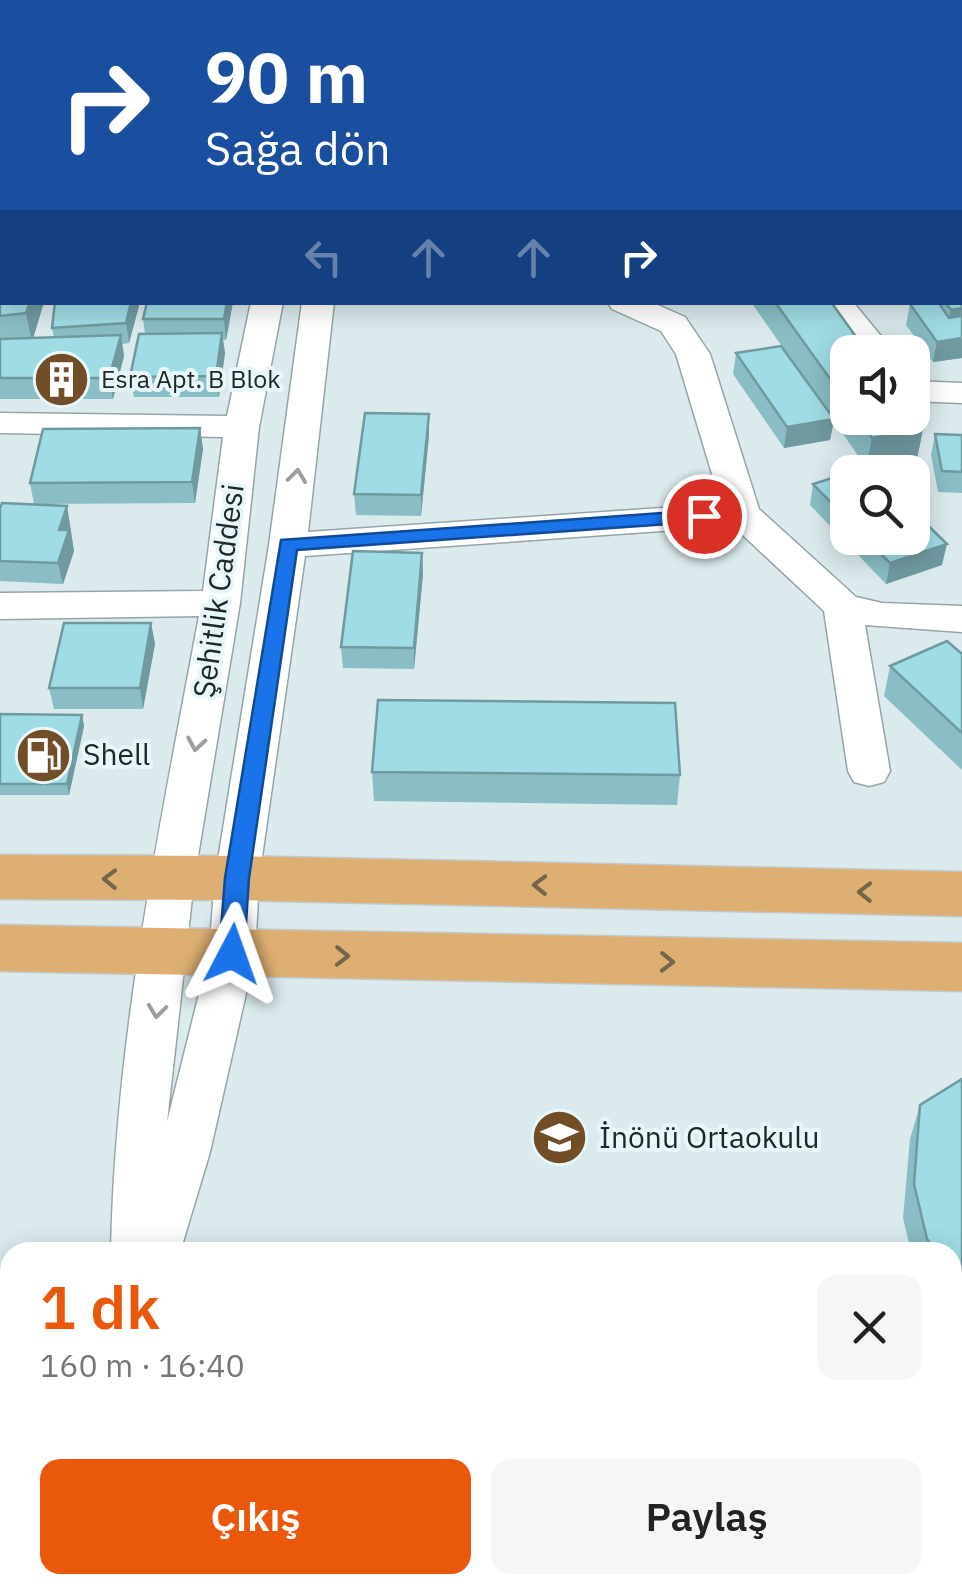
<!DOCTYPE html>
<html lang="tr">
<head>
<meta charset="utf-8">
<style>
	body { margin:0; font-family:"IBM Plex Sans",sans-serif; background:#f6f6f6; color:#222; height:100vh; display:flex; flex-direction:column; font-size:38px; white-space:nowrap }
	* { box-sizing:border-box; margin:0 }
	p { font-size:32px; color:#767676 }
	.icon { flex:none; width:55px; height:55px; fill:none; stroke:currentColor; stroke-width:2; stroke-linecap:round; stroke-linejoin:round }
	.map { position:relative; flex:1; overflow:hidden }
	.panel { position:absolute; left:0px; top:1242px; width:962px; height:352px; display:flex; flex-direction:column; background:#fff; border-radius:30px 30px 0 0; box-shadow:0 5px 25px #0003 }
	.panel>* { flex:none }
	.banner { position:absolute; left:0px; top:0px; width:962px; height:305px; box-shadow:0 5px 25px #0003; background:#1a4fa0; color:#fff; overflow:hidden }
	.controls { position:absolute; left:830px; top:335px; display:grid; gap:20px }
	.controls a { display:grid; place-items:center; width:100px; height:100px; border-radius:20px; background:#fff; box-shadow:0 5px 25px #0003; font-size:50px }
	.pin { position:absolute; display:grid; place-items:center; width:85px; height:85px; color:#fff; margin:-42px; border:5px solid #fff; border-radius:50%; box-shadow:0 2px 10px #0007 }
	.me { position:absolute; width:110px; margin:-55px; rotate:4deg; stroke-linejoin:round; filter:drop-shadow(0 0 8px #0008) }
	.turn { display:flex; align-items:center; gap:35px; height:210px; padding:0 40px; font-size:45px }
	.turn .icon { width:130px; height:130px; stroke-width:2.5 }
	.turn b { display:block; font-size:70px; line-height:85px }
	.lanes { display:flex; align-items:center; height:95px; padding:0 40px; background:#0003; justify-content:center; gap:50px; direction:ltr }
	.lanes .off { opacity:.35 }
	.round { display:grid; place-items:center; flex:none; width:105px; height:105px; border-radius:20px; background:#f6f6f6 }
	.overview { display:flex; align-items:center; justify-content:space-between; height:170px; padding:0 40px }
	h1 { font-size:60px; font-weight:600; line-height:75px; color:#ea580c }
	.action { display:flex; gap:20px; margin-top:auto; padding:20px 40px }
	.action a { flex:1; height:115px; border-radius:20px; background:#ea580c; color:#fff; font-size:40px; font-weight:600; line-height:115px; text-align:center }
	.action a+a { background:#f6f6f6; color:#222 }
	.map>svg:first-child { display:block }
</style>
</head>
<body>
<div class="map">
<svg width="962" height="1594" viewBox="0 0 962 1594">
	<rect width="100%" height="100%" fill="#daeaed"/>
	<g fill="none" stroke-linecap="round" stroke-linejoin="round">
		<defs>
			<g id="minor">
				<polygon points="54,0 82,0 83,2 56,2"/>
				<rect x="324" y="0" width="26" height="2"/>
				<rect x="357" y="0" width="26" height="2"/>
				<rect x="0" y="94" width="2" height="18"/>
				<polygon points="2,186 2,205 0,206 0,187"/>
				<polygon points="960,228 962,228 960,247"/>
				<path d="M251,302H283L259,427L240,603L194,880L167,1122L209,954L215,878L269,545L302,302H334L308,532L721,504L676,354L661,331L612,309L607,302H651L685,317L710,354L759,509L856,597L882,603L962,606V632L865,625L890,771L884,782L869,786L854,782L848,771L824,611L733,526L305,556L259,878L255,954L210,1152L180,1252H111C115,1038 160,826 199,616L0,619V593L203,591L223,437L0,433V413L227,416Z"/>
				<polygon points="819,302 853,302 894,352 860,352"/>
				<polygon points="912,381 962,383 962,403 912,401"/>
				<polygon points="37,1585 95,1585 94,1594 34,1594"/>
			</g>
			<g id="major">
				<polygon points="0,855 237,856 962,872 962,916 237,900 0,899"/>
				<polygon points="0,925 962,943 962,991 0,971"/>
			</g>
		</defs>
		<use href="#minor" stroke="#96a5a7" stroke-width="3"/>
		<use href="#major" stroke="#c6c7c7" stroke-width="3"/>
		<use href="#minor" fill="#fff" fill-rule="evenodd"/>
		<use href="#major" fill="#ddaf72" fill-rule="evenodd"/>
	</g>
	<g fill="#8abdc5">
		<polygon points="644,0 704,0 704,2 646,2"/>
		<polygon points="839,0 952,0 952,2 842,2"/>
		<polygon points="0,4 2,60 2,80 0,77"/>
		<polygon points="2,217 2,302 44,302 33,338 54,338 52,328 55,302 140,302 129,343 122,344 124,356 113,399 0,399 0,218"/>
		<polygon points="962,254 962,358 933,362 906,325 910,304 918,302 960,302"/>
		<polygon points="233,302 226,340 223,340 225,353 219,397 134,397 130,377 145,334 143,319"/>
		<polygon points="751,302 831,302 848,352 848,418 912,418 923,429 917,459 866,467 834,421 830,440 784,448 733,374 736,353 797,368"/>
		<polygon points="429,414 429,435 421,516 356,515 354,494"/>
		<polygon points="200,428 203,449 195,503 34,504 30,483"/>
		<polygon points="935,434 962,435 962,493 938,492 931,455"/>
		<polygon points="848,473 848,538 912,538 942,565 886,584 810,505 813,484"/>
		<polygon points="67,506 74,551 63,584 0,581 0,508"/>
		<polygon points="422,553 423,574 414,669 343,668 341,647"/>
		<polygon points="151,623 155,644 143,709 54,709 49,688"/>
		<polygon points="962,654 962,770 884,696 890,666"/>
		<polygon points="0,714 82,715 84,726 69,795 0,795"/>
		<polygon points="372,772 680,775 677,805 374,801"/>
		<polygon points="962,1079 962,1333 956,1329 952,1324 952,1252 911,1252 903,1218 910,1139 920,1105"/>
		<polygon points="731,1585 920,1585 922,1594 732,1594"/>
	</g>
	<g fill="#709aa0">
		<rect x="661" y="0" width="43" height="2"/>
		<polygon points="872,0 952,0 952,2 871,2"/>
		<rect x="960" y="30" width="2" height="18"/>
		<rect x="960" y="184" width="2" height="26"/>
		<polygon points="30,302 44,302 32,342 26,313"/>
		<polygon points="131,302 140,302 129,343 126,323"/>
		<polygon points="227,302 233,302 226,340 224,319"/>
		<polygon points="962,308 962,336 945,339 951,310"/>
		<polygon points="222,333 225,353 219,397 216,376"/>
		<polygon points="121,335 124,356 113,399 109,378"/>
		<polygon points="962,338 962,358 933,362 937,342"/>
		<polygon points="429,414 429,435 421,516 421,495"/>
		<polygon points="834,419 830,440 784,448 787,427"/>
		<polygon points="200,428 203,449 195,503 192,482"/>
		<polygon points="923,429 917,459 866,467 872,438"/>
		<polygon points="67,506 74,551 63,584 58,563 59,530"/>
		<polygon points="947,544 942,565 886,584 890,563"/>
		<polygon points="422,553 423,574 414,669 414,648"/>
		<polygon points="151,623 155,644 143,709 140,688"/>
		<polygon points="82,715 84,726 69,795 67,784"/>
	</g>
	<g fill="#a0dce5" stroke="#709aa0" stroke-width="2.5">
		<polygon points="15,0 62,0 63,1 6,2"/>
		<rect x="492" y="0" width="56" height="2"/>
		<polygon points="2,3 2,27 0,28 0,4"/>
		<polygon points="962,4 962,30 960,30 960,5"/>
		<polygon points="0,36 2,36 2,60 0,56"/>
		<polygon points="962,146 962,184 960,184 960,147"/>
		<polygon points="2,217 2,250 0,250 0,218"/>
		<polygon points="960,254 962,254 962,308 951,310 945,302 960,302"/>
		<polygon points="0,255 2,255 2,302 30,302 26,313 0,316"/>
		<polygon points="55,302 131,302 126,323 52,328"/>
		<polygon points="147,302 227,302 224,319 143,319"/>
		<polygon points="775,302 831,302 867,352 848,352 848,404"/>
		<polygon points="924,302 938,302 949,318 962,316 962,338 937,342 910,304"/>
		<polygon points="222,333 216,376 130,377 139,334"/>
		<polygon points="121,335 109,378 0,378 0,339"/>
		<polygon points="781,346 834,419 787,427 736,353"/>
		<polygon points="365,413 429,414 421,495 354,494"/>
		<polygon points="912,415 923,429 872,438 857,418 912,418"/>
		<polygon points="200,428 192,482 30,483 43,429"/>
		<polygon points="935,434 962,435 962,472 942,471"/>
		<polygon points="868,466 875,472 849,472"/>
		<polygon points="848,473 848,520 813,484"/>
		<polygon points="2,503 67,506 59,530 69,530 58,563 0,561 0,508"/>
		<polygon points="912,510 947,544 890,563 865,538 912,538"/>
		<polygon points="353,551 422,553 414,648 341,647"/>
		<polygon points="64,623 151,623 140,688 49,688"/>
		<polygon points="947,641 962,654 962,733 890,666"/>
		<polygon points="378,700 675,703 680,775 372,772"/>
		<polygon points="0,714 82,715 67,784 0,784"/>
		<polygon points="962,1079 962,1287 952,1274 952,1252 937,1252 927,1239 914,1184 920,1105"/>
		<polygon points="187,1585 484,1585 484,1594 186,1594"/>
		<rect x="536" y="1585" width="170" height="9"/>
		<polygon points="744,1585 920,1585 922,1594 745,1594"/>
	</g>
	<defs><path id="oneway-chevron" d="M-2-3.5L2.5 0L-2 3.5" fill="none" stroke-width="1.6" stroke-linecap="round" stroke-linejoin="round" transform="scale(2.5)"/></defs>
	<g stroke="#9c9e9f">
		<use href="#oneway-chevron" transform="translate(297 476) rotate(-83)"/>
		<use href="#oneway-chevron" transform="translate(196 744) rotate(100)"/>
		<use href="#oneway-chevron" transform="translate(157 1011) rotate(97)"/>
	</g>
	<g stroke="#76654a">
		<use href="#oneway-chevron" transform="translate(110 879) rotate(-179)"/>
		<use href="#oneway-chevron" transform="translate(540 885) rotate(-179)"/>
		<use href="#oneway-chevron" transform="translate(865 892) rotate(-179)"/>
		<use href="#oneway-chevron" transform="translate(342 956) rotate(1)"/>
		<use href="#oneway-chevron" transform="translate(667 962) rotate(1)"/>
	</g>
	<polygon fill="#1a73e8" stroke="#114b97" stroke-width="2.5" points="704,510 711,512 711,521 297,550 249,878 244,954 240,961 223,961 219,954 225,878 281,540"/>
	<defs>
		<symbol id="building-disc" viewBox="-11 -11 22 22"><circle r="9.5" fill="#714d28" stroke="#e7f7fa"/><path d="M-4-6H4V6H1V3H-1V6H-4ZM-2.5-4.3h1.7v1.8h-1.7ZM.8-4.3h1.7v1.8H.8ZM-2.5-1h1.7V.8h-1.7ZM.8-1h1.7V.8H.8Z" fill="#fff"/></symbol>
		<symbol id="fuel-disc" viewBox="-11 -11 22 22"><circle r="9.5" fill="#714d28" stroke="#e7f7fa"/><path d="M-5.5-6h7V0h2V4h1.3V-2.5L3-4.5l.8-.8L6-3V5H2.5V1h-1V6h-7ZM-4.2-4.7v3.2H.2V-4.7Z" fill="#fff"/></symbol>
		<symbol id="school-disc" viewBox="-11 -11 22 22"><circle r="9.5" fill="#714d28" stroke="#e7f7fa"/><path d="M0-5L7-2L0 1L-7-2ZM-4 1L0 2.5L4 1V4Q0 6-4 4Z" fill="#fff"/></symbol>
	</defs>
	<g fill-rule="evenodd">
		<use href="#building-disc" x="30" y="348" width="63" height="63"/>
		<use href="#fuel-disc" x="12" y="724" width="63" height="63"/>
		<use href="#school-disc" x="528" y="1106" width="63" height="63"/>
	</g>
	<g text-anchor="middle" stroke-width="8" stroke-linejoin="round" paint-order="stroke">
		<g font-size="25" fill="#222829" stroke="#e7f7fa" text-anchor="start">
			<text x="101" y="388">Esra Apt. B Blok</text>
		</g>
		<g font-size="30" fill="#222829" stroke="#e7f7fa">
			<text transform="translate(219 591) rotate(-82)" y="10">Şehitlik Caddesi</text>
		</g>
		<g font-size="30" fill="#222829" stroke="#e7f7fa" text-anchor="start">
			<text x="83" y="765">Shell</text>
			<text x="599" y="1148">İnönü Ortaokulu</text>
		</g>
	</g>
</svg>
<div class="controls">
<a><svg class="icon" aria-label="sound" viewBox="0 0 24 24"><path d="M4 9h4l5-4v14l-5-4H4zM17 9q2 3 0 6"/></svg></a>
<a><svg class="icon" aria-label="search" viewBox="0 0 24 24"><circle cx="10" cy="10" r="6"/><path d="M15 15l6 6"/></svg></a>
</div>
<div class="pin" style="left:704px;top:516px;background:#d93025"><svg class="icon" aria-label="arrive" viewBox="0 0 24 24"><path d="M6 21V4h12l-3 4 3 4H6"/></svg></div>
<svg class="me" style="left:232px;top:954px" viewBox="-20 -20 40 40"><path d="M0-17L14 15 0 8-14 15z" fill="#1a73e8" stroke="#fff" stroke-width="4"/></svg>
<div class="banner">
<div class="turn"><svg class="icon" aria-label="right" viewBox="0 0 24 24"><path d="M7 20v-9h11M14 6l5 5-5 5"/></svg><div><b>90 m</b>Sağa dön</div></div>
<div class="lanes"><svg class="icon off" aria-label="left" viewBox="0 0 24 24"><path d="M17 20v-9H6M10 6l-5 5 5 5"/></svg><svg class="icon off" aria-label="ahead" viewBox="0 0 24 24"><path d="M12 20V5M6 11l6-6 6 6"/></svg><svg class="icon off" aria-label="ahead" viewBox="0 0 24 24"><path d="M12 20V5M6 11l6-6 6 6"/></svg><svg class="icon" aria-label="right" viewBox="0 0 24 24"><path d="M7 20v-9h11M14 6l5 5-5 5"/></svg></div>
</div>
<section class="panel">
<div class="overview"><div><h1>1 dk</h1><p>160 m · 16:40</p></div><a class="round"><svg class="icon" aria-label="close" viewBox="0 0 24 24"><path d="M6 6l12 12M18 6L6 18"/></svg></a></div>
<div class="action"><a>Çıkış</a><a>Paylaş</a></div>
</section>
</div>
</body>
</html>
